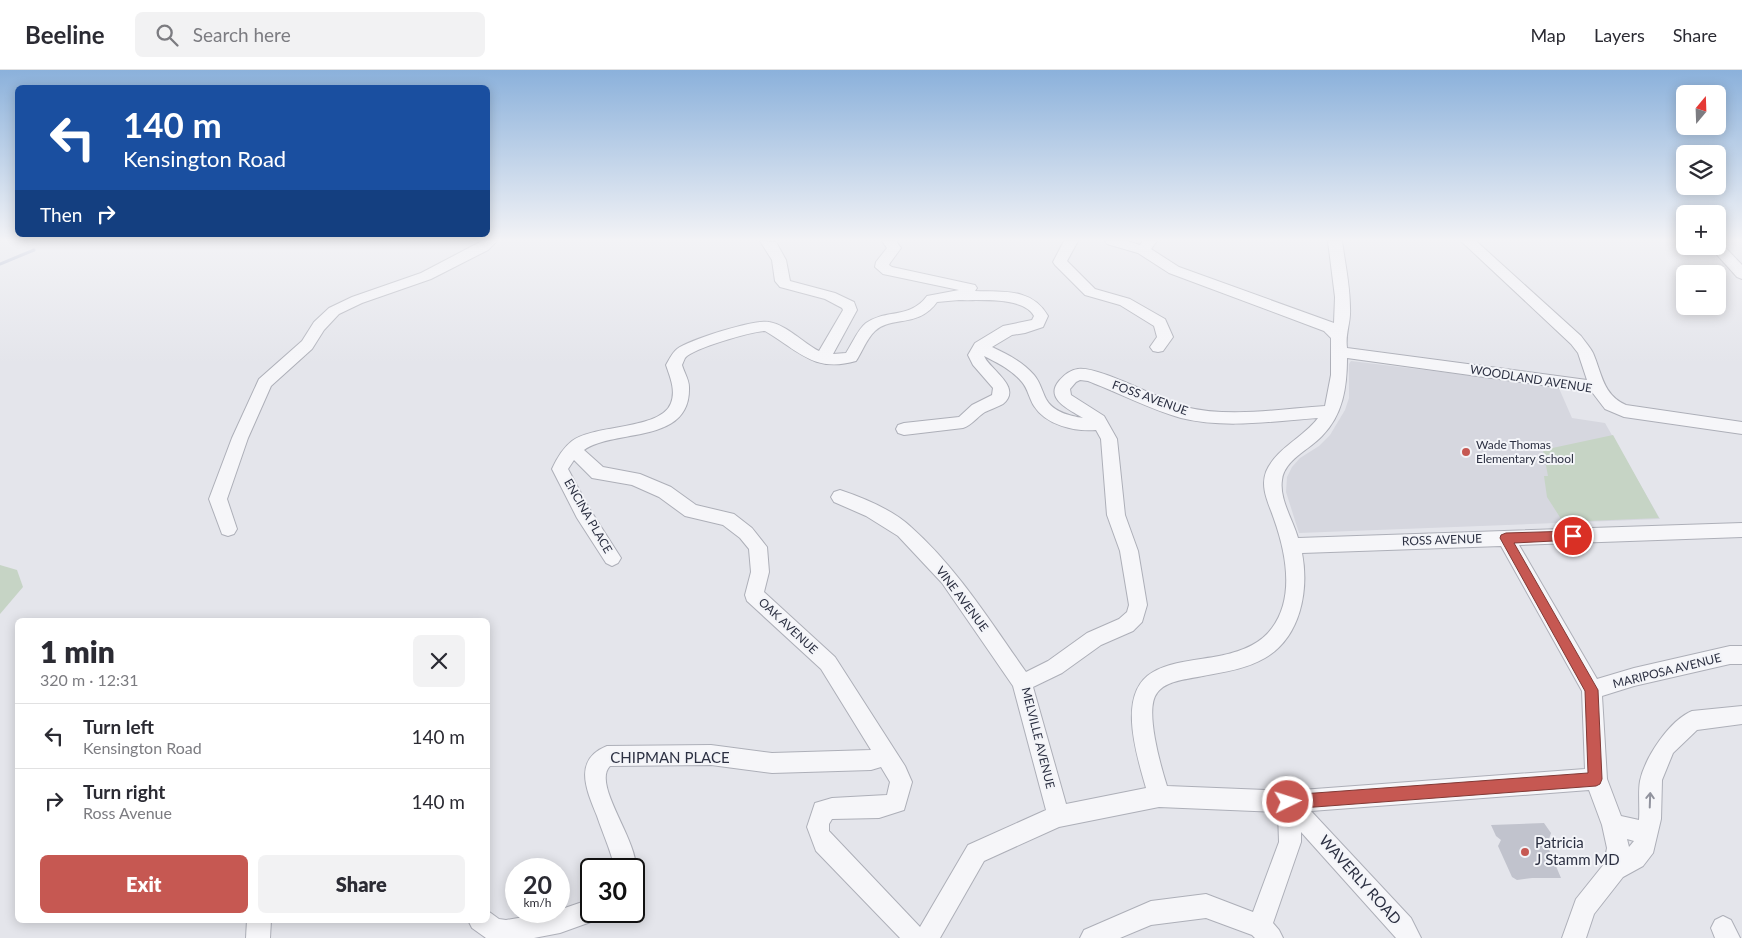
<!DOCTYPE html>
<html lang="en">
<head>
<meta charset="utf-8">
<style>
	body { margin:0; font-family:Lato,sans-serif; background:#f2f2f3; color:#2b2b33; height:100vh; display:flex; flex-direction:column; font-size:19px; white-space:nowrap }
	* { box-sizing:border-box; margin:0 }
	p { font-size:16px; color:#7c7c81 }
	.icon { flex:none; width:28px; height:28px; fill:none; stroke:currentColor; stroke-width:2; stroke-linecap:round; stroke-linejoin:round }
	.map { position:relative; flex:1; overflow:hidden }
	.panel { position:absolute; left:15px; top:548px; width:475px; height:305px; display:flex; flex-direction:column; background:#fff; border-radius:8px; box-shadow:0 2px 12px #0003 }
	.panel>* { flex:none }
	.banner { position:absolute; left:15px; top:15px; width:475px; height:152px; border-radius:8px; box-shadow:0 2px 12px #0003; background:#1a4fa0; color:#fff; overflow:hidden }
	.needle { width:32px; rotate:19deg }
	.controls { position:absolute; left:1676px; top:15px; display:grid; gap:10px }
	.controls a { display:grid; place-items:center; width:50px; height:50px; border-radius:8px; background:#fff; box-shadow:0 2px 12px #0003; font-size:25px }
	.speed { position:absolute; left:505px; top:788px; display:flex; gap:10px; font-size:25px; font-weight:700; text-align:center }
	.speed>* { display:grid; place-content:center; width:65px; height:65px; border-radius:50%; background:#fff; box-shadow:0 2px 12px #0003; line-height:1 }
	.speed small { font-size:12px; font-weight:400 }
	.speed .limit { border:2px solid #111; border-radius:8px; background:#fff; color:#111 }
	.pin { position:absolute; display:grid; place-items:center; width:42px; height:42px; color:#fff; margin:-21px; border:2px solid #fff; border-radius:50%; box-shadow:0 1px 5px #0007 }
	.me { position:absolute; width:55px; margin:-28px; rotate:86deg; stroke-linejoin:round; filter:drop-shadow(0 0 4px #0008) }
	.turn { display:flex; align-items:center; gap:18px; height:105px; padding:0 25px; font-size:22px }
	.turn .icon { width:65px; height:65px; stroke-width:2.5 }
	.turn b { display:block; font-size:35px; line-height:42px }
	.then { display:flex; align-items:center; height:48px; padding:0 25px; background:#0003; gap:10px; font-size:19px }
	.round { display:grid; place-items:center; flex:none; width:52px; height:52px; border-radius:8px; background:#f2f2f3 }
	.overview { display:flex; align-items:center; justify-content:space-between; height:85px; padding:0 25px }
	h1 { font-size:30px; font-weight:800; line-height:38px }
	.action { display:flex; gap:10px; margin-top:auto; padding:10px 25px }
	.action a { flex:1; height:58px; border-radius:8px; background:#c65852; color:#fff; font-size:20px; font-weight:800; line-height:58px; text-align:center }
	.action a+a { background:#f2f2f3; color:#2b2b33 }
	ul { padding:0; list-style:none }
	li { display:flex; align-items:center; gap:15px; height:65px; padding:0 25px; border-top:1px solid #e1e1e2 }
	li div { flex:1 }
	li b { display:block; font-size:19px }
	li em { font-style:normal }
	header { display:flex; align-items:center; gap:30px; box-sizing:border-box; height:70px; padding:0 25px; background:#fff; border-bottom:1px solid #e1e1e2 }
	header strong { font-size:24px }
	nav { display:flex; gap:28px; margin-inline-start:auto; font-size:18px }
	.search { width:350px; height:45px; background:#f2f2f3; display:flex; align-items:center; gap:12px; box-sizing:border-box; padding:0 18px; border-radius:8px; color:#7c7c81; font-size:19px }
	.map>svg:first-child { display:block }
</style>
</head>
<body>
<header>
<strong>Beeline</strong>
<div class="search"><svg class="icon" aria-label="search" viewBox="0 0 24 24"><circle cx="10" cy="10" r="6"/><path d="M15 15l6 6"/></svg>Search here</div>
<nav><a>Map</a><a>Layers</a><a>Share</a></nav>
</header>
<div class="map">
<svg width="1742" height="868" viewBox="0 0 1742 868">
	<rect width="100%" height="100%" fill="#e4e5eb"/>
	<polygon fill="#d6d7df" points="1351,291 1558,316 1572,348 1605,353 1660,449 1299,463 1286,422 1287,407 1292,397 1300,388 1319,376 1330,365 1345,340 1349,328 1349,294"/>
	<g fill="#c6d4c5">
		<polygon points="1613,365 1659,448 1563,452 1547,427 1544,406 1548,406 1543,380"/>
		<polygon points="0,495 17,500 23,517 0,544"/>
	</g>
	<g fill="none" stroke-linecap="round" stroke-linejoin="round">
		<polyline stroke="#a1acc8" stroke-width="3" points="0,194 34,180"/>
	</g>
	<polygon fill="#c1c3cd" points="1544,753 1551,763 1547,775 1561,808 1532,808 1517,810 1512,807 1498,776 1501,770 1496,766 1491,755"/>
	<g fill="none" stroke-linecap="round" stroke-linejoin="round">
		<defs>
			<g id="minor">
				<polygon points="482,171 497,171 488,180 431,209 362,233 339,244 324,260 312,279 271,316 248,368 227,429 237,459 234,464 228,466 222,464 209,429 232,368 259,309 302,271 314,252 329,238 352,227 421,203"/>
				<path d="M760,171L776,172L786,190L790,211L835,223L854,232L857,240L833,284L846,283C852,274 858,259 866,253C886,239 910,249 927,226L959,220L883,204L875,197L876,192L887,178L882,171H896L901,178L890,193L889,195L892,197L975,215L977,218L975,221C1004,222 1032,218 1048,246L1043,257L1025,263L1012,265L992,277C1007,284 1023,292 1034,305C1040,312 1042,321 1046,329C1053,342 1070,346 1083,348C1070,340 1044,329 1059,311C1064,305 1070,300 1078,299C1099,296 1160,330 1185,337C1230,348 1280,339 1325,336L1331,305V268L1324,261L1169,203L1138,183L1107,174L1105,171H1127L1140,175L1143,171H1157L1151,179L1179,197L1334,253L1335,227L1328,171H1342C1345,193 1350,216 1350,238C1351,253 1345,263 1347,278L1587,310L1578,283L1571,274L1461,171H1476L1581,266C1585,272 1590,277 1593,283C1602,304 1603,325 1626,335L1742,352V364L1624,347L1605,339L1592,322L1347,288C1347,317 1343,345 1322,366C1309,380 1284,390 1282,410C1279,429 1293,450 1298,468L1742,453V467L1519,475L1597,609L1634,598L1730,576H1742V594H1730L1634,616L1602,626L1607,709L1621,746L1639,750C1640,737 1638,723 1640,711C1645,687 1670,650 1692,641L1742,636V654L1697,660L1673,683L1662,710L1661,749L1653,783L1643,796L1623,807L1594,844L1586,868H1562L1576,829L1604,794L1607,778L1602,755L1589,720L1311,741L1411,848L1421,868H1396L1301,762V772L1273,853L1279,860L1283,868H1255L1252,865L1206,848L1151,855L1120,868H1080L1084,860L1151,831L1206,824L1253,842L1279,772L1278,742L1159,737L1059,757L984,791L940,868H900L816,781L807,757L815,733L832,728L887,725L890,712L881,697L871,700L772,703L711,695L610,696C590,716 647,780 634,807V799H615C611,781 603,764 597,746C587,721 572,690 607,676L711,675L772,683L871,680L821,599L747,531L745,525L751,502L749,479L740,468L723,455L685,446L659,427L632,415L592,408L574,390L568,399L589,438L621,488L618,493L612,496L606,493L577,448L552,399C557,388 563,378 572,371C595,354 661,360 671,333C676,320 670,307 666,295C669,290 672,283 677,279C689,270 754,249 769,252C787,255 803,273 819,281L843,240L842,238L825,229L780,217L775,211L772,190ZM959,230C979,231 1023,226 1034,246L1032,250L1003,256L975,273L968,285L973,295L993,318L992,325L972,335L959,347L904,353L898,355L896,359L898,363L904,365L963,358C972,355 977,347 985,342C991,339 998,337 1003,334C1023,317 990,300 984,286C998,293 1012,300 1022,312C1028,319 1029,328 1034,336C1046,355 1075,362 1096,360L1101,369L1107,445L1120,481L1129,535L1127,542L1119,549L1087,563L1048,591L1026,602C990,551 957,498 911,457C893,440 864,428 840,420L834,422L831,427L834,432L866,446L898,466L942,513L1013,616L1046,740L968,775L920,857L829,761V754L832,749L879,748L904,740L912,712L905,696L835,587L764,522L769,502L767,477L752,458L734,444L696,435L671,417L640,404L603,397L584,380C616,358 691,375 689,317C689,310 684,302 682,295C683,293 684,290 685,288C694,278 750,262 765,261C799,281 814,303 856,291C862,282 867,268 875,261C890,246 919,258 937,232ZM1080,310L1088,311C1117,322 1152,340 1181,348C1226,359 1273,351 1318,348C1303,368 1276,378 1266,402C1260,418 1269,434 1274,449C1286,483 1295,527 1272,558C1260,575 1239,582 1219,586C1198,590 1172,591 1153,602C1116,623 1137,686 1146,718L1066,734L1033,617L1062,603L1101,575L1133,561L1142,552L1147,535L1138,481L1125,445L1117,369L1104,346L1071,325L1070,319L1076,312ZM1501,476L1582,621L1585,699L1288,721L1167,716C1161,697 1144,639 1157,623C1166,610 1189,609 1203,606C1224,602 1246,599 1265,588C1301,567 1309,520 1302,483ZM1627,769L1634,771L1629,777Z"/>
				<polygon points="1064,171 1078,171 1067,191 1095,219 1130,229 1165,249 1173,267 1163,281 1158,282 1153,281 1150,277 1157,267 1154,256 1120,235 1085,225 1055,195 1053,192"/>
				<polygon points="1718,172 1721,173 1742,195 1742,209 1737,207 1709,176 1718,176"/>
				<polygon points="591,829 591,841 603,841 599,849 560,863 534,868 486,868 472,858 468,850 488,850 488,841 499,849 506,850 559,841 559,840"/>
				<polygon points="1723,846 1731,850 1740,868 1715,868 1711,858 1715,850"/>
				<polygon points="247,850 271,850 270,868 246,868"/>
			</g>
		</defs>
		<use href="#minor" stroke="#adafb8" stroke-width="2"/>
		<use href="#minor" fill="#f6f6f9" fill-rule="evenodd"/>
	</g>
	<defs><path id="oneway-shaft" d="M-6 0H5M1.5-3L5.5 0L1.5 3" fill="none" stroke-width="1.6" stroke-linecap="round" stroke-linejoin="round" transform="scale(1.25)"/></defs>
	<use stroke="#91939e" href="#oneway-shaft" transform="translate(1650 730) rotate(-88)"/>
	<linearGradient id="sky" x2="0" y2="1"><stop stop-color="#8bb1db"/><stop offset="0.58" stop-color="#f3f3f6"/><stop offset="1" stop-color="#f3f3f6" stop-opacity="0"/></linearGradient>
	<rect width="1742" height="293" fill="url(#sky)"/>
	<polygon fill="#c65852" stroke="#813935" points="1573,461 1578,462 1579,466 1578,469 1573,470 1514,473 1598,620 1602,709 1600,714 1596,716 1288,739 1283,737 1281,732 1283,727 1288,725 1588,703 1585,621 1500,468 1501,465 1506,463"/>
	<g fill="#c65852" stroke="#f3f4f8" stroke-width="2">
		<circle cx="1466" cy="382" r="5"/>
		<circle cx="1525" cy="782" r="5"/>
	</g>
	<g text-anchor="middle" stroke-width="4" stroke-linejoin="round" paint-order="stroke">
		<g font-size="12" fill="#2c3042" stroke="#f3f4f8">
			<text transform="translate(1531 309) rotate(9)" y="4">WOODLAND AVENUE</text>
			<text transform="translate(1150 328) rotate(20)" y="4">FOSS AVENUE</text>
			<text transform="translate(588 446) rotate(60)" y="4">ENCINA PLACE</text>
			<text transform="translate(1442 470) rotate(-2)" y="4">ROSS AVENUE</text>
			<text transform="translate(962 529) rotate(53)" y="4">VINE AVENUE</text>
			<text transform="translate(788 556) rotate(43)" y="4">OAK AVENUE</text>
			<text transform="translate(1667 601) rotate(-14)" y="4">MARIPOSA AVENUE</text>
			<text transform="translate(1038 668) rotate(76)" y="4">MELVILLE AVENUE</text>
		</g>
		<g font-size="12" fill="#2c3042" stroke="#f3f4f8" text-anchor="start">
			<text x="1476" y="379">Wade Thomas<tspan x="1476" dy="14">Elementary School</tspan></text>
		</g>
		<g font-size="15" fill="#2c3042" stroke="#f3f4f8">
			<text x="670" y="693">CHIPMAN PLACE</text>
			<text transform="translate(1360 810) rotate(48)" y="5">WAVERLY ROAD</text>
		</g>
		<g font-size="15" fill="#2c3042" stroke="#f3f4f8" text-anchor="start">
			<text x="1535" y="778">Patricia<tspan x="1535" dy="17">J Stamm MD</tspan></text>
		</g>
	</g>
</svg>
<div class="controls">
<a><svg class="needle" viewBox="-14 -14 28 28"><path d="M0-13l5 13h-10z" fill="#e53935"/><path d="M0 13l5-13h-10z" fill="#7c7c81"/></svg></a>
<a><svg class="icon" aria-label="layers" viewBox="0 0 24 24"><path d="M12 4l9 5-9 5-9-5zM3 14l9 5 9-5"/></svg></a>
<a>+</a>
<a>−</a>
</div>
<div class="speed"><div>20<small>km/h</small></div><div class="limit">30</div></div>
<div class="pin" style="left:1573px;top:466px;background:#d93025"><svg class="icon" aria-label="arrive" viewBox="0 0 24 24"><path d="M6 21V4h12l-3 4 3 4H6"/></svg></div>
<svg class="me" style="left:1288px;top:732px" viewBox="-20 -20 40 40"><circle r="17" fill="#c65852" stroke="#fff" stroke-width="3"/><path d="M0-11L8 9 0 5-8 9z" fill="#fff"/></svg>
<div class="banner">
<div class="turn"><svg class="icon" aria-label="left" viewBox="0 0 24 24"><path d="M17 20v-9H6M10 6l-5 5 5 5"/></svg><div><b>140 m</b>Kensington Road</div></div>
<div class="then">Then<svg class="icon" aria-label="right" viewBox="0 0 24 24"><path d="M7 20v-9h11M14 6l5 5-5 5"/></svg></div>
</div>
<section class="panel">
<div class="overview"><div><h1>1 min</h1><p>320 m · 12:31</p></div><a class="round"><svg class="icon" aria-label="close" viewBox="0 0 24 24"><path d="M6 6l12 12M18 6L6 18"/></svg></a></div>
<ul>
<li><svg class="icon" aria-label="left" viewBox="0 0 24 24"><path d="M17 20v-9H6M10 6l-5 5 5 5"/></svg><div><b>Turn left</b><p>Kensington Road</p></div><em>140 m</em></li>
<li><svg class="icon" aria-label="right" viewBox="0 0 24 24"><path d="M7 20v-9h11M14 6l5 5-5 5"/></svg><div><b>Turn right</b><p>Ross Avenue</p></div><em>140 m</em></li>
</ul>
<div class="action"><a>Exit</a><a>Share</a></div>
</section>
</div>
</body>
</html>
